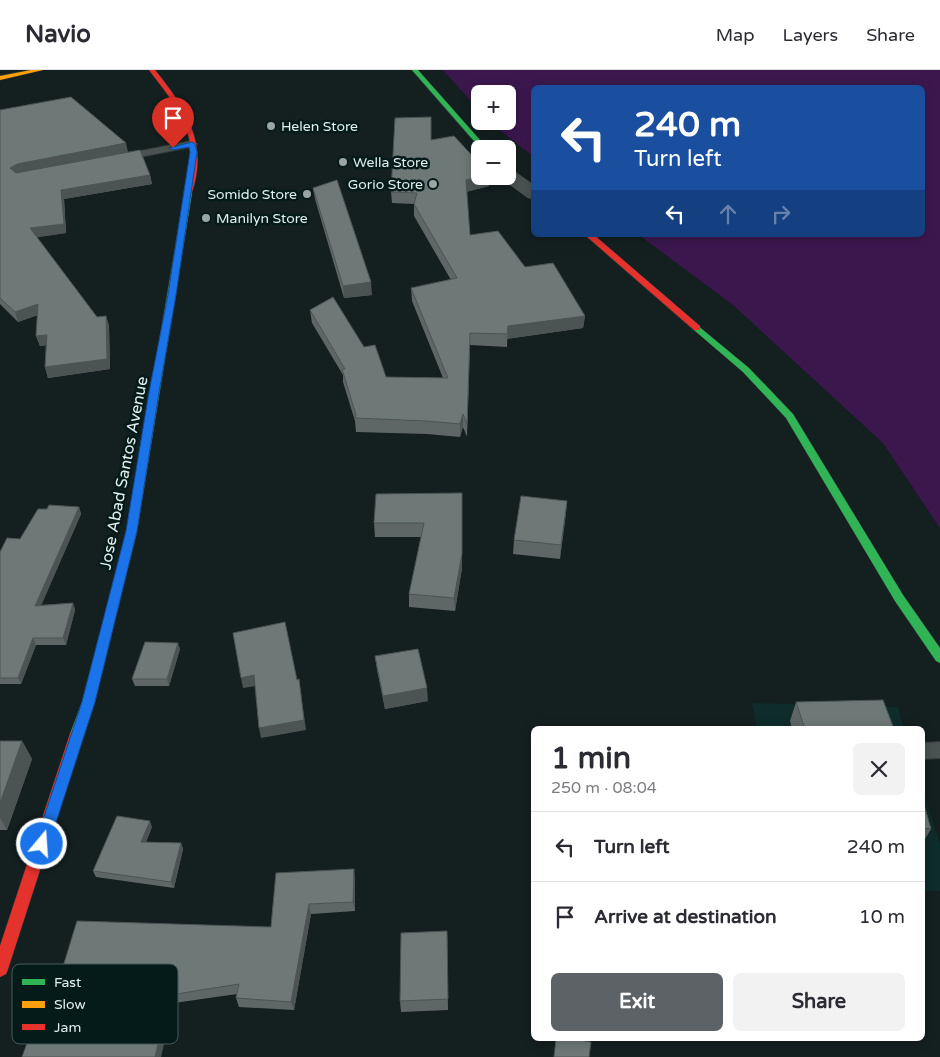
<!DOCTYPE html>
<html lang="en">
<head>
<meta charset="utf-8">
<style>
	body { margin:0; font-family:"Varela Round",sans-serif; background:#f2f2f3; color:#2b2b33; height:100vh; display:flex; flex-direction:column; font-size:19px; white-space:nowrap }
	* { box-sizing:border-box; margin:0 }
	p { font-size:16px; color:#7c7c81 }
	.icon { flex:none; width:28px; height:28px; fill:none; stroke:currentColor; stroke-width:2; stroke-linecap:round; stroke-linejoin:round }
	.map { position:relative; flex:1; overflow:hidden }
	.sheet { position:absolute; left:531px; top:656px; width:394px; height:315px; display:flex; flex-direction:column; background:#fff; border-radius:8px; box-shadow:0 2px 12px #0003 }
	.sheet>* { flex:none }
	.guide { position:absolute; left:531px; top:15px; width:394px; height:152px; border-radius:8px; box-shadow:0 2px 12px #0003; background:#1a4fa0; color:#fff; overflow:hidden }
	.fabs { position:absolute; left:471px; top:15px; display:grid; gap:10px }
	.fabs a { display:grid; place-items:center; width:45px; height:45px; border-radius:8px; background:#fff; box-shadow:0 2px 12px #0003; font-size:25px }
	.pin { position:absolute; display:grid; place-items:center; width:42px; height:42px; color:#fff; margin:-51px -21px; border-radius:50% 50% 50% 0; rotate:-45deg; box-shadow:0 0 5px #0007 }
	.pin .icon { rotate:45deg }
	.me { position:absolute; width:55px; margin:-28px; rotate:18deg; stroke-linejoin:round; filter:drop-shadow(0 0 4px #0008) }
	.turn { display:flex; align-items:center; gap:18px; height:105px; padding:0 20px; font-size:22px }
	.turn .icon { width:65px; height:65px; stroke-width:2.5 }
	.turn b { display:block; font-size:35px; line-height:42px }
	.lanes { display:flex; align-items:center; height:48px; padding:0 20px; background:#0003; justify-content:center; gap:25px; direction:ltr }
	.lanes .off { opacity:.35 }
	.round { display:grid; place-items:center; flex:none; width:52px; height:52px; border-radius:8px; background:#f2f2f3 }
	.head { display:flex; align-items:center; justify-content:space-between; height:85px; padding:0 20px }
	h1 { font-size:30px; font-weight:800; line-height:38px }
	.cta { display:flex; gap:10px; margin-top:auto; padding:10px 20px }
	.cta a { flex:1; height:58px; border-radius:8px; background:#5d6267; color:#fff; font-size:20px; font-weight:800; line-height:58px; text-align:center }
	.cta a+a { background:#f2f2f3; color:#2b2b33 }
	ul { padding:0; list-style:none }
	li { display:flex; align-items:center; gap:15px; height:70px; padding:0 20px; border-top:1px solid #e1e1e2 }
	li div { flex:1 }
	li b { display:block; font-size:19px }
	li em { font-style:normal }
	header { display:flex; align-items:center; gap:30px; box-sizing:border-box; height:70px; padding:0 25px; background:#fff; border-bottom:1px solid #e1e1e2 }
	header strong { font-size:24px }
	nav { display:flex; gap:28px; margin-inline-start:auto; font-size:18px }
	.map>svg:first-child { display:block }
</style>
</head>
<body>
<header>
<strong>Navio</strong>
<nav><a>Map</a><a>Layers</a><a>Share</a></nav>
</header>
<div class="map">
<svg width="940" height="987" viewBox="0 0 940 987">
	<rect width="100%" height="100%" fill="#141f1f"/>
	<g fill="#0e2c2a">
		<polygon points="752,633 898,637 904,659 757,659"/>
		<polygon points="922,717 940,774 940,821 923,821"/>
	</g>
	<polygon fill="#3b174e" points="443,0 940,0 940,458 883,373 733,235 639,165 922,165 922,18 534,18 534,87 489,51 508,51 508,24 480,24 480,41"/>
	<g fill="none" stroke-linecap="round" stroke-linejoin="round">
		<defs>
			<g id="lane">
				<polygon points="192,71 197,74 195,76 120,91 115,88 120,85"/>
				<polygon points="940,672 940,688 922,689 922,673"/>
			</g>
			<polygon id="street" points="508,100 514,101 534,115 534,129 528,128 502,109 500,106 508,106"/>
			<g id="fast">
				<polygon points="412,0 418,0 488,79 481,79"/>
				<polygon points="185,121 192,123 137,461 94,632 84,664 82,668 77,669 72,668 70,664 82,632 127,461"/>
				<polygon points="697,255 749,298 793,344 903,525 940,578 940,593 936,591 895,531 786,348 743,302 694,260 694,256"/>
			</g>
			<polygon id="slow" points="31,0 43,0 0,10 0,6"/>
			<g id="jam">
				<path d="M149,0H155C185,37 210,75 191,125L184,123C187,110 190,98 191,85C191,51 168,25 149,0Z"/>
				<polygon points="585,165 594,165 700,256 700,260 694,260"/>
				<polygon points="77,659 82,660 84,664 8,899 6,904 0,907 0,876 70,664 72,660"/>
			</g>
		</defs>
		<use href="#lane" stroke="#323b3a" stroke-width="2"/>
		<use href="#street" stroke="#323b3a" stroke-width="1"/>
		<use href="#fast" stroke="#323b3a" stroke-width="1"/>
		<use href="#slow" stroke="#323b3a" stroke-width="1"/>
		<use href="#jam" stroke="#323b3a" stroke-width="1"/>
		<use href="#lane" fill="#4a5352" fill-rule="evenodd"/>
		<use href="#street" fill="#4a5352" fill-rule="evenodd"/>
		<use href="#fast" fill="#30b455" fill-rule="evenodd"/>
		<use href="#slow" fill="#ff9f0a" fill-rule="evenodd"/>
		<use href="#jam" fill="#e5322d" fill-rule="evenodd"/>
	</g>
	<g fill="#5e6766">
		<polygon points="0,40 128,82 150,105 152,114 64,129 66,163 37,167 97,247 106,246 109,256 110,299 48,308 45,297 46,275 40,276 36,266 38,245 18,252 0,234"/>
		<polygon points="431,70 489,116 466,122 470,165 525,197 585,246 583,258 507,269 507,277 470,275 467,367 463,357 460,367 427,364 356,362 355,351 343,312 343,305 312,253 310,240 364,277 386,307 443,308 412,231 411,218 451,210 414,146 414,134 392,133 391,122"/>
		<polygon points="313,118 372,225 344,228 315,129"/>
		<polygon points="462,423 462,498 455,541 409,537 409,524 421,467 375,467 374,453"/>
		<polygon points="567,431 560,489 513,484 514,470"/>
		<polygon points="79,437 81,444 41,535 73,533 75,540 66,575 36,575 21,614 0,614 0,482 20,469"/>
		<polygon points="180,579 169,616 135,616 132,609"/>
		<polygon points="375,586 428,631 385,639 377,600"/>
		<polygon points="796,632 894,659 792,659 790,651"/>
		<polygon points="0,671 22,671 32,689 7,760 0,760"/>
		<polygon points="922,728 931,759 922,774"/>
		<polygon points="152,757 146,772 181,773 183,779 174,818 96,807 93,801"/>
		<polygon points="276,803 355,808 355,841 311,844 294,940 239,937 236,928 237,924 174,933 58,913 271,857"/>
		<polygon points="447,861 448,940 401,942 400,931"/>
	</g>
	<g fill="#4c5453">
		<polygon points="126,73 128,82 13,107 10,98 17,94"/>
		<polygon points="150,105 152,114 64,129 66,163 33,168 30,158 61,120"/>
		<polygon points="482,106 489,106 489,116 466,122 466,110"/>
		<polygon points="371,212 372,225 344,228 343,216"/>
		<polygon points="38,234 41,244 18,252 15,242"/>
		<polygon points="106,246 109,256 110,299 48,308 45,297"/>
		<polygon points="585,246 583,258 507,269 507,277 508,256"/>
		<polygon points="47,265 50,275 40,276 36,266"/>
		<polygon points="463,344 463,357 460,367 460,354"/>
		<polygon points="462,423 462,498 455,541 454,528"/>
		<polygon points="567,431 566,444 560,489 561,475"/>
		<polygon points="79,437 81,444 38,543 35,536"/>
		<polygon points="73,533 75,540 66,575 63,568"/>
		<polygon points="33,568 36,575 21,614 18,608"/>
		<polygon points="178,573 180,579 169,616 167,609"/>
		<polygon points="254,605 256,616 243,618 241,608"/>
		<polygon points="299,609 306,660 261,668 259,658"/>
		<polygon points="427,618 428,631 385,639 383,626"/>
		<polygon points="22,671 32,689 7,760 0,748 0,733"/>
		<polygon points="150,751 152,757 143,779 141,772"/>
		<polygon points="181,773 183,779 174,818 171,812"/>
		<polygon points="354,799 355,808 355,841 353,832"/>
		<polygon points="309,834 311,844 294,940 291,932"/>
		<polygon points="170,925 174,933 161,987 155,987"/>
	</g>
	<g fill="#6d7877" stroke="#4c5453">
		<polygon points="71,27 126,73 17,94 10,98 16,103 140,80 150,105 61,120 64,154 30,158 97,247 106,246 107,289 45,297 47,265 36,266 38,234 15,242 0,228 0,40"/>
		<polygon points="431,47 431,70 454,66 480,94 480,106 482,106 466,110 470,165 498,161 525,197 553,193 585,246 508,256 507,264 470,263 467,354 463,344 460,354 427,351 355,348 356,345 342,299 345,299 310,240 333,227 364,277 375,275 386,307 448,308 411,218 457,208 414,134 417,123 391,122 395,48"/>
		<polygon points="337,110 371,212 343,216 313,118"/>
		<polygon points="462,423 462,484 454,528 409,524 424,453 374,453 376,424"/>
		<polygon points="521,426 567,431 561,475 514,470"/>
		<polygon points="49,435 79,437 35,536 73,533 63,568 33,568 18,608 0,608 0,482 7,468 20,469 38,439 47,439"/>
		<polygon points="285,552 297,610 299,609 304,650 259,658 254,605 241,608 233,563"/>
		<polygon points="145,572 178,573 167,609 132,609"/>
		<polygon points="418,579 427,618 383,626 375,586"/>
		<polygon points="883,630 894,659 805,659 796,632"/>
		<polygon points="0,671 22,671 0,733"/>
		<polygon points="922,728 931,759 922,758"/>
		<polygon points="117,746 150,751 141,772 181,773 171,812 93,801"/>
		<polygon points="354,799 353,832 309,834 291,932 236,928 239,914 170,925 155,987 22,987 49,913 58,913 77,851 271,857 276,803"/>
		<polygon points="447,861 448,929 400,931 401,863"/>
		<polygon points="556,969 574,969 591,972 589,987 554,987"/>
	</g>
	<polygon fill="#1a73e8" stroke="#114b97" points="192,72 195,74 197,82 176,225 159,322 137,461 95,632 49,774 47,779 42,781 37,779 35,774 82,632 126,461 149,322 168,225 190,82 189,77 173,80 169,78"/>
	<g fill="#9aa6a6" stroke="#051b1a" stroke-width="2">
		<circle cx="271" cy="56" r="5"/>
		<circle cx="343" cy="92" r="5"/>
		<circle cx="433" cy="114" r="5"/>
		<circle cx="307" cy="124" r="5"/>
		<circle cx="206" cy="148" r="5"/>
	</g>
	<g text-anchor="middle" stroke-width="5" stroke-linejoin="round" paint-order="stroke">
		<g font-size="14" fill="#e2efee" stroke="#051b1a" text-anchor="start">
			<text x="281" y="61">Helen Store</text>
			<text x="353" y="97">Wella Store</text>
			<text x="423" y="119" text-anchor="end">Gorio Store</text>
			<text x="297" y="129" text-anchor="end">Somido Store</text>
			<text x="216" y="153">Manilyn Store</text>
		</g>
		<g font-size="16" fill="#e2efee" stroke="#051b1a">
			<text transform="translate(123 403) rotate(-79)" y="6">Jose Abad Santos Avenue</text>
		</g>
	</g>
	<rect x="12" y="894" width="166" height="80" rx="8" fill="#051b1a" stroke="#475b5a" stroke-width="1"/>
	<rect x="22" y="909" width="23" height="6" fill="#30b455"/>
	<rect x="22" y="931" width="23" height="7" fill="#ff9f0a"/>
	<rect x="22" y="954" width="23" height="6" fill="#e5322d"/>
	<g font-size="14" fill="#e2efee">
		<text x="54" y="917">Fast</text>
		<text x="54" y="939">Slow</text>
		<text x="54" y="962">Jam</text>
	</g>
</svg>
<div class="fabs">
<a>+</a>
<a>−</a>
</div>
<div class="pin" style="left:173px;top:78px;background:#d93025"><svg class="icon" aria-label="arrive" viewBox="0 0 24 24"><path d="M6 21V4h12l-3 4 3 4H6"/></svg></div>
<svg class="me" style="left:42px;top:774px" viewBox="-20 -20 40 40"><circle r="17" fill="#1a73e8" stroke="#fff" stroke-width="3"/><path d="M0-11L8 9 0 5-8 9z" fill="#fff"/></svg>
<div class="guide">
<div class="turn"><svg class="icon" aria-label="left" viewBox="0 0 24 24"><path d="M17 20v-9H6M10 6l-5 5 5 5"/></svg><div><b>240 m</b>Turn left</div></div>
<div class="lanes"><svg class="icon" aria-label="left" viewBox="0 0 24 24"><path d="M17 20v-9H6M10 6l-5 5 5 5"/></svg><svg class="icon off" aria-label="ahead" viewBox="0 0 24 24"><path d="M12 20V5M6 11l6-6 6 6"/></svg><svg class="icon off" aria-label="right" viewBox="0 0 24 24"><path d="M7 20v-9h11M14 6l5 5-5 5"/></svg></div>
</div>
<section class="sheet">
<div class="head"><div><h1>1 min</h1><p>250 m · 08:04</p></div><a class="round"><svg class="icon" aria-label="close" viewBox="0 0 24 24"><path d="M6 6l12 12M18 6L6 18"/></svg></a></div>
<ul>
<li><svg class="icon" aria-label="left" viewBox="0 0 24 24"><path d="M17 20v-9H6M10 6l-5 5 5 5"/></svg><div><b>Turn left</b></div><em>240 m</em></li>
<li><svg class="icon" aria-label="arrive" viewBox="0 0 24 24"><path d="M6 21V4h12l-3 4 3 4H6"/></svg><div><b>Arrive at destination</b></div><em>10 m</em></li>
</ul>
<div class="cta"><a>Exit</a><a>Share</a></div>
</section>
</div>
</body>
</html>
